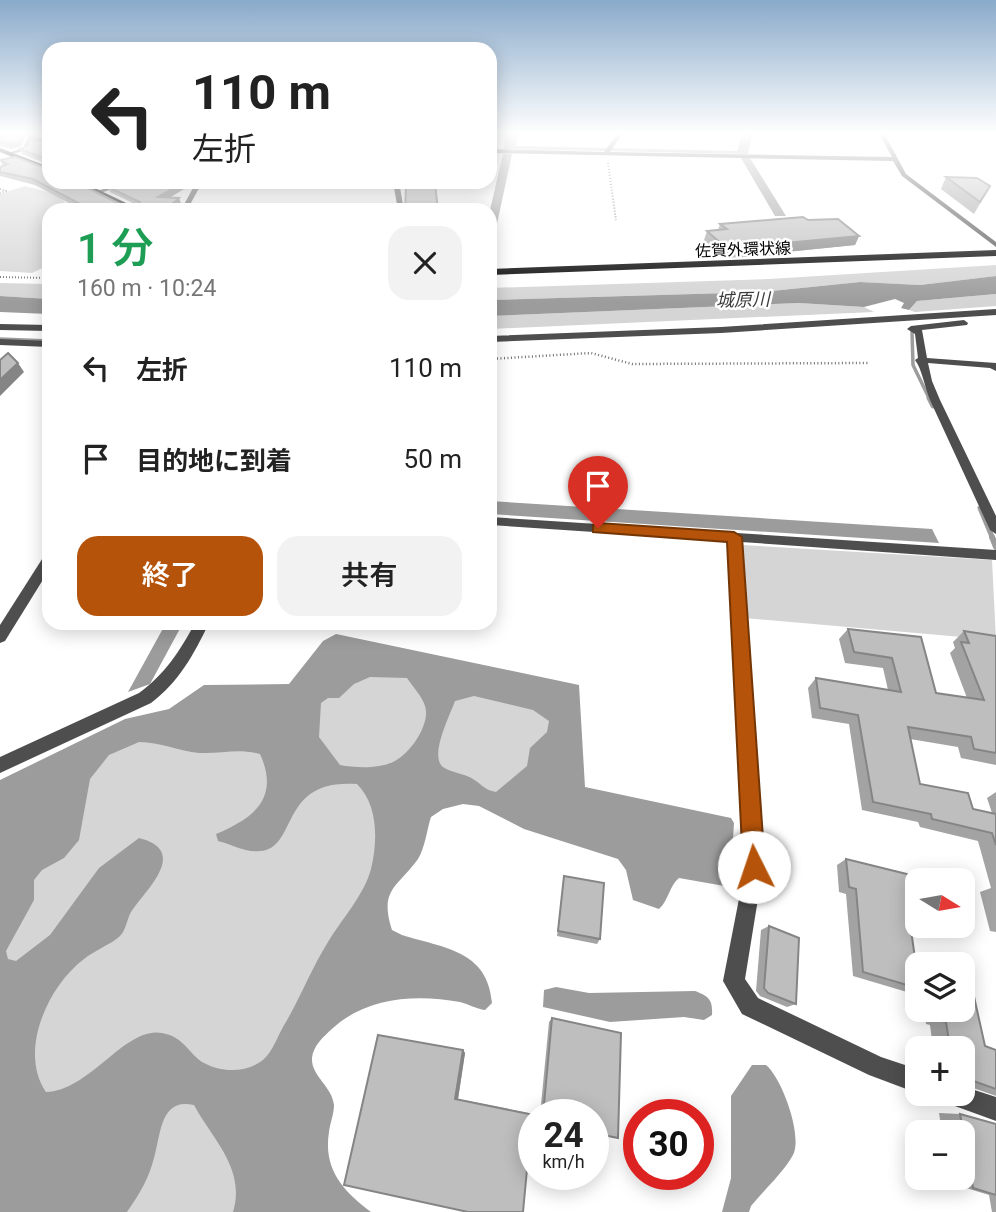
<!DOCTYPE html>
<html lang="ja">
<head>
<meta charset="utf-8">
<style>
	body { margin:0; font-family:Roboto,"Noto Sans JP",sans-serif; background:#f2f2f2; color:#222; height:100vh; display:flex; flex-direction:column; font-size:26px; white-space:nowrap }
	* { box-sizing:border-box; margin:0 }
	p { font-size:23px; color:#767676 }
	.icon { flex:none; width:38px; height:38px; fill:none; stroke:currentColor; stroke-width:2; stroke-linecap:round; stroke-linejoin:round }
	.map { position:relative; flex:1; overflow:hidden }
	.details { position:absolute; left:42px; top:203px; width:455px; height:427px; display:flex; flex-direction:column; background:#fff; border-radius:21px; box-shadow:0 4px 18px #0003 }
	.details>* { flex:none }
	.banner { position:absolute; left:42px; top:42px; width:455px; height:147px; border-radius:21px; box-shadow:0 4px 18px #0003; background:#fff; color:#222; overflow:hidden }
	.needle { width:46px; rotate:101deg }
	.buttons { position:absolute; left:905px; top:868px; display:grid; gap:14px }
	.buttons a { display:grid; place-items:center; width:70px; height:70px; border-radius:14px; background:#fff; box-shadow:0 4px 18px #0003; font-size:35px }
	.speed { position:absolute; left:518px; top:1099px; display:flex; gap:14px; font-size:35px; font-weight:700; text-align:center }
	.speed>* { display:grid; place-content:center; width:91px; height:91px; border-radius:50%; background:#fff; box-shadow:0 4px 18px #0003; line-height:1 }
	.speed small { font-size:18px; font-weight:400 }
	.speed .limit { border:10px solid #d22; background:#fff; color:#111 }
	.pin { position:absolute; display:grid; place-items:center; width:60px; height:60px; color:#fff; margin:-72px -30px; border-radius:50% 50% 50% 0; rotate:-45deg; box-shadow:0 0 7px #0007 }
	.pin .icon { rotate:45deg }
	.me { position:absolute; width:77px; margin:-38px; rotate:356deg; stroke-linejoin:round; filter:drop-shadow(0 0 5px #0008) }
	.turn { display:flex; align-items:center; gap:24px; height:147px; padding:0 35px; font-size:32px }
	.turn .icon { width:91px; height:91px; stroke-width:2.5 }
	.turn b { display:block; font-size:49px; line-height:60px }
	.round { display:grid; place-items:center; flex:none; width:74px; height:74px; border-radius:21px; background:#f2f2f2 }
	.overview { display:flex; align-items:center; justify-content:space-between; height:119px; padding:0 35px }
	h1 { font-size:42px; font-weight:600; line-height:52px; color:#1e9e55 }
	.cta { display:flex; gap:14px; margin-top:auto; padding:14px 35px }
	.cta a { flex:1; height:80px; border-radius:21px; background:#b45309; color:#fff; font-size:28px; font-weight:600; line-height:80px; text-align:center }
	.cta a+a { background:#f2f2f2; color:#222 }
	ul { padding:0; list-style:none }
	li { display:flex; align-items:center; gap:21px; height:91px; padding:0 35px }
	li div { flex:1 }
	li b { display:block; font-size:26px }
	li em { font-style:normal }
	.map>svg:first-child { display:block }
</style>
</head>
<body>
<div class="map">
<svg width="996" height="1212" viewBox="0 0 996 1212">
	<rect width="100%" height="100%" fill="#fff"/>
	<g fill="#d5d5d5">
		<polygon points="25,186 59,195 70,210 49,210 49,265 32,273 0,271 0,194"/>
		<polygon points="996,265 996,276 920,285 860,282 762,292 490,300 490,288 769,279"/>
		<polygon points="0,283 49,284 49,299 0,296"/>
		<polygon points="996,294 996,306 915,312 909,310 917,301"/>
		<polygon points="799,303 864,307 874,312 490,329 490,316"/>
		<polygon points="743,545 992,560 996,640 744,618"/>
		<polygon points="342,645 557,699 571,819 428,784 275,1087 279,1212 20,1212 0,862 135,729 294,711"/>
	</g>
	<g fill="#9c9c9c" fill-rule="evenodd">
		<polygon points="490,133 519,133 516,146 737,151 743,133 753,133 748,154 504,149 506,137 490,136"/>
		<polygon points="503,154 512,154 495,233 490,233 490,210"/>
		<polygon points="741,158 750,158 786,216 775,216"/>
		<polygon points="996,276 996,294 917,301 909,310 901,308 904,303 895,299 864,307 799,303 490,316 490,300 762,292 860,282 920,285"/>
		<polygon points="0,296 49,299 49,314 0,312"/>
		<polygon points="490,501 932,529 939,543 490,514"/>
		<polygon points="166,623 183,623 150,684 128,692"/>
		<path d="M336,634L579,685L585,787L731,818L734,823L730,887L679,878C669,886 669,900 659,909L633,900L626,870L618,859L524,829L479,806L463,804L443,809L431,817C427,829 425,848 418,859C397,888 379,889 392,930L402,935C443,948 488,950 492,1003L485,1010C476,1009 469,1004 460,1002C416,994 367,997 333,1028C324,1036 313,1046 312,1058C311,1076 332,1086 334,1105C334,1114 330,1123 329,1132C323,1169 343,1191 371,1212H233C246,1169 213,1140 194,1105C160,1097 161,1134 154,1158C149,1178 139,1195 127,1212H0V780L125,719L169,709L204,685L289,684L323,641ZM370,677L407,678C412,686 422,696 425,706C431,723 411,753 395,761C380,769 356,768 340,765L319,737L321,703L328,698H339L354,684ZM474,696L533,710L549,721L547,732L530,748L527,766L496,792C484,790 483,785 473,779C464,773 451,773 443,767C429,756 450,715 455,701ZM139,742C160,742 179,751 199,753C222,754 237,748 260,754C280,798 254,818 216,834L218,841C232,844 245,853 260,851C299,848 278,778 357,784C378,805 378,840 371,869C364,895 342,919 328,942C311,969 300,999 283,1027C278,1036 272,1052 264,1059C248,1073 222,1073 204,1063C189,1055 185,1037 162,1033C125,1026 90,1091 46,1092C18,1051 48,986 84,959C95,950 110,945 120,936C126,930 127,919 131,912C146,889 190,851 139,838L99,868L50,935L16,961L8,959L6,951L34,900V880L42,870L64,858L79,840L90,779L109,755Z"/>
		<path d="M556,987L589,993L695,991C708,996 713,999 712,1015L704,1020L684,1017L610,1022L543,1007L544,990Z"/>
		<path d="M752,1065H766C782,1078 803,1136 793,1155C783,1173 764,1190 751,1206L749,1212H722L731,1178V1096Z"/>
	</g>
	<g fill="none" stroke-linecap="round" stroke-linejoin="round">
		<polyline stroke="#9c9c9c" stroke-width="2.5" points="312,184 391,186"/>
		<g stroke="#9c9c9c" stroke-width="3.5">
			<polyline points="912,332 913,365 930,400"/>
			<polyline points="0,339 49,341"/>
		</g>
		<g stroke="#9c9c9c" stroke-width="5">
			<polyline points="929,398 933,406"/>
			<polyline points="980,508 993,539"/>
		</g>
		<polyline stroke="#9c9c9c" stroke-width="6" points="992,537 996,547"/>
		<g stroke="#707070" stroke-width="2" stroke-dasharray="1 2" stroke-linecap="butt">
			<polyline points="608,163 616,220"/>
			<polyline points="0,189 6,191 0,193"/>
			<polyline points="0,277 49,278"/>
		</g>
		<polyline stroke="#707070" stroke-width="2.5" stroke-dasharray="1 2.5" stroke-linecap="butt" points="490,359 591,353 632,364 869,363"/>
		<g fill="#4e4e4e" fill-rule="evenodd">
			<polygon points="30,133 35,133 33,137 49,138 49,142 32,140 27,150 8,155 8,153 23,148"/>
			<polygon points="618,133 623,133 610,152 892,157 879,133 884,133 906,174 996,242 996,247 902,176 893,161 490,153 490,149 604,152"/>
			<polygon points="125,182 134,182 100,193 95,192"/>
			<polygon points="200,182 207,182 198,190 187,210 181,210 193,188"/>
			<polygon points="393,182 399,182 404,210 398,210"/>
			<polygon points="996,309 996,315 721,333 490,342 490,336 721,327"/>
			<path d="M964,320L968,323L967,325L922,330L927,358L996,363V371L990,368L928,363L932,381L940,400L996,516V534L990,530L930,400C925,388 922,369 915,360L918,358L915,334L907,329L911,326Z"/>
			<polygon points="0,324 49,325 49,331 0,330"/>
			<polygon points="0,339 49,341 49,347 0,345"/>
			<polygon points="490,517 996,550 996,560 741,542 763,868 745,979 758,998 881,1057 917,1069 917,1093 869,1075 742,1014 723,981 745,868 728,541 490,525"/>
			<polygon points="49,554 49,570 5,641 0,643 0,625 44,556"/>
			<path d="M195,623H209C194,654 179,682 151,703L0,773V757L139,693C165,674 180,651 195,623Z"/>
			<polygon points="962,1086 996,1097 996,1121 944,1102 940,1094 962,1094"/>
		</g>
		<g fill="#000" fill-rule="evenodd">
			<polygon points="0,148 49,167 49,172 0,152"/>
			<polygon points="72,182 82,182 141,210 130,210"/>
			<polygon points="996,250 996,256 490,275 490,269"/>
		</g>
	</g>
	<g fill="#a3a3a3">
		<polygon points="0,133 21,146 11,149 0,146"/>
		<polygon points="39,133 49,133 49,137"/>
		<polygon points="37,139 38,141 49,141 49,182 126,207 139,207 139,206 110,192 108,187 124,182 195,182 169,198 179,198 181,204 174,210 82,210 35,185 0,176 0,167 3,166 0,160 48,169 48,164 22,154 20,149 27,146"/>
		<polygon points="946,177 990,186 974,214 941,189"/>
		<polygon points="88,182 117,182 100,188"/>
		<polygon points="808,220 859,236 855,245 786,252 784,255 723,258 704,240 707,231 718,230 720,224"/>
		<polygon points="848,629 921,637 936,693 967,698 950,653 955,648 953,642 964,631 996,636 996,765 961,758 958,747 910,739 920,784 973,809 992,813 987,798 996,792 996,932 990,931 980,892 991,888 978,841 920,827 918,822 862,810 849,724 812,718 808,688 816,678 888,690 883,668 845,663 839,639"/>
		<polygon points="846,859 917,880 917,912 908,910 917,972 917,989 907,992 853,976 846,894 839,892 837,865"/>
		<polygon points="564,876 600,939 597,944 557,936 563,882"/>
		<polygon points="769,926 796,1004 787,1007 760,996 756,991 761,930"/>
		<polygon points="924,1010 962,1010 985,1046 996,1050 996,1096 962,1084 962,1048 933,1048 930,1025 926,1024"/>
		<polygon points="552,1018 593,1115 540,1115 549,1022"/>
		<polygon points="378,1035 463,1050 465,1053 458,1099 539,1115 534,1115 528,1159"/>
		<polygon points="939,1113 960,1114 996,1124 996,1212 992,1212 989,1195 950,1183 949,1178 962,1178 962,1132 942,1132"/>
	</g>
	<g fill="#858585">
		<polygon points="23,133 28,133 21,146 11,149 8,144"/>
		<polygon points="98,182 117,182 100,188"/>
		<polygon points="184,182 195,182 161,203 158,197"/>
		<polygon points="179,198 181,204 174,210 166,210"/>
		<polygon points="859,236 855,245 786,252 788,246 785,243"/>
		<polygon points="18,363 24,372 0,396 0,380"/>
		<polygon points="463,1050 465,1053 458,1099 455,1099"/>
	</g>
	<g fill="#bebebe" stroke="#858585" stroke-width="2">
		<polygon points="0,133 23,133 19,141 8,144 0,141 1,138"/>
		<polygon points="31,138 37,139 31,141 49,141 49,182 76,182 126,207 139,207 140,202 108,187 124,182 184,182 158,197 179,198 165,210 167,210 91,210 33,179 0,172 0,167 8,164 0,160 15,157 48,169 49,160 20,149 27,146"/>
		<polygon points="946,177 977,178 990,186 980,202"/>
		<polygon points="435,184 438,210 333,210 334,209 405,209 406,188"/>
		<polygon points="803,217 808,220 838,219 859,236 785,243 788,246 726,248 707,231 727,229 720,224"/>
		<polygon points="8,353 18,363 0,380 0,360"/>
		<polygon points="848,629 921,637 936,693 984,700 961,642 969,643 964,631 996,636 996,753 974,749 971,737 908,727 920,784 968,793 973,809 996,814 996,845 992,833 932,819 931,814 873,802 858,715 820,708 816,678 901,692 892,658 854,652"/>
		<polygon points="846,859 931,880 917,880 917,904 907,902 917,972 917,988 863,972 856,889 849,887"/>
		<polygon points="564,876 604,883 600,939 558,931"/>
		<polygon points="769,926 799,938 796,1004 768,993 764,988"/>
		<polygon points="962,989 973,992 985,1046 996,1050 996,1089 962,1077 962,1048 950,1048 946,1022 942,1021 940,1010 962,1010"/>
		<polygon points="552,1018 621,1033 618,1138 593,1133 593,1115 543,1115"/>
		<polygon points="378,1035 463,1050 455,1099 534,1115 534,1160 528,1159 523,1212 468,1212 344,1185"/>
		<polygon points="960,1114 996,1124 996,1195 973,1188"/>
	</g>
	<linearGradient id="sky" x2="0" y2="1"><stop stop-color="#89aaca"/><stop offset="0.44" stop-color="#fff"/><stop offset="1" stop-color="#fff" stop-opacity="0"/></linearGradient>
	<rect width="996" height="303" fill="url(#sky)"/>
	<polygon fill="#b45309" stroke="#753606" stroke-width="2" points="598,523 734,532 742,537 765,867 762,875 754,878 746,875 743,867 727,542 593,532 593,525"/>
	<g text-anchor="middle" stroke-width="5" stroke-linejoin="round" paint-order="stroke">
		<g font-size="16" fill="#000" stroke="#fff">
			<text transform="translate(743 249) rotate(-2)" y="6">佐賀外環状線</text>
		</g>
		<g font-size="18" font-style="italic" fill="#3d3d3d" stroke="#fff">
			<text transform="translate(743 300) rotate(-1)" y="6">城原川</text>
		</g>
	</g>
</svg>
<div class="buttons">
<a><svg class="needle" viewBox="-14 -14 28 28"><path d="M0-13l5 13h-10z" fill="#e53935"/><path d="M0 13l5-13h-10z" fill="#767676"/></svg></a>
<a><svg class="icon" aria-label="layers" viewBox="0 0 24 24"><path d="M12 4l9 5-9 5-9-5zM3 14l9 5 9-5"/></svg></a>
<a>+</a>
<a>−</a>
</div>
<div class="speed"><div>24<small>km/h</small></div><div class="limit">30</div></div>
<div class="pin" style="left:598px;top:528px;background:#d93025"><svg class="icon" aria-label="arrive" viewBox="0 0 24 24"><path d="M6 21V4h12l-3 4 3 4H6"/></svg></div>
<svg class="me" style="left:754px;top:867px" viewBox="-20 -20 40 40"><circle r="19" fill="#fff"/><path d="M0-13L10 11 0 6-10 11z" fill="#b45309"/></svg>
<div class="banner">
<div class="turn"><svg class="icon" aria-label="left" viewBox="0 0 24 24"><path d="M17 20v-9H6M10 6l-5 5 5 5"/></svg><div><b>110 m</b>左折</div></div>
</div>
<section class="details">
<div class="overview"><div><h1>1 分</h1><p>160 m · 10:24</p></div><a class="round"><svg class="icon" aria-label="close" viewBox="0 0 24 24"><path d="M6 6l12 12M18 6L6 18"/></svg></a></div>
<ul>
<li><svg class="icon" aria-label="left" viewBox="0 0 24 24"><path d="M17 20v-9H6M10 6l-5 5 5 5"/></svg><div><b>左折</b></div><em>110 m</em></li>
<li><svg class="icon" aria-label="arrive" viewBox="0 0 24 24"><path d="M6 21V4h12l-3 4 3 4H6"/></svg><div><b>目的地に到着</b></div><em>50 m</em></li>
</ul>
<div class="cta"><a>終了</a><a>共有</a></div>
</section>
</div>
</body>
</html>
